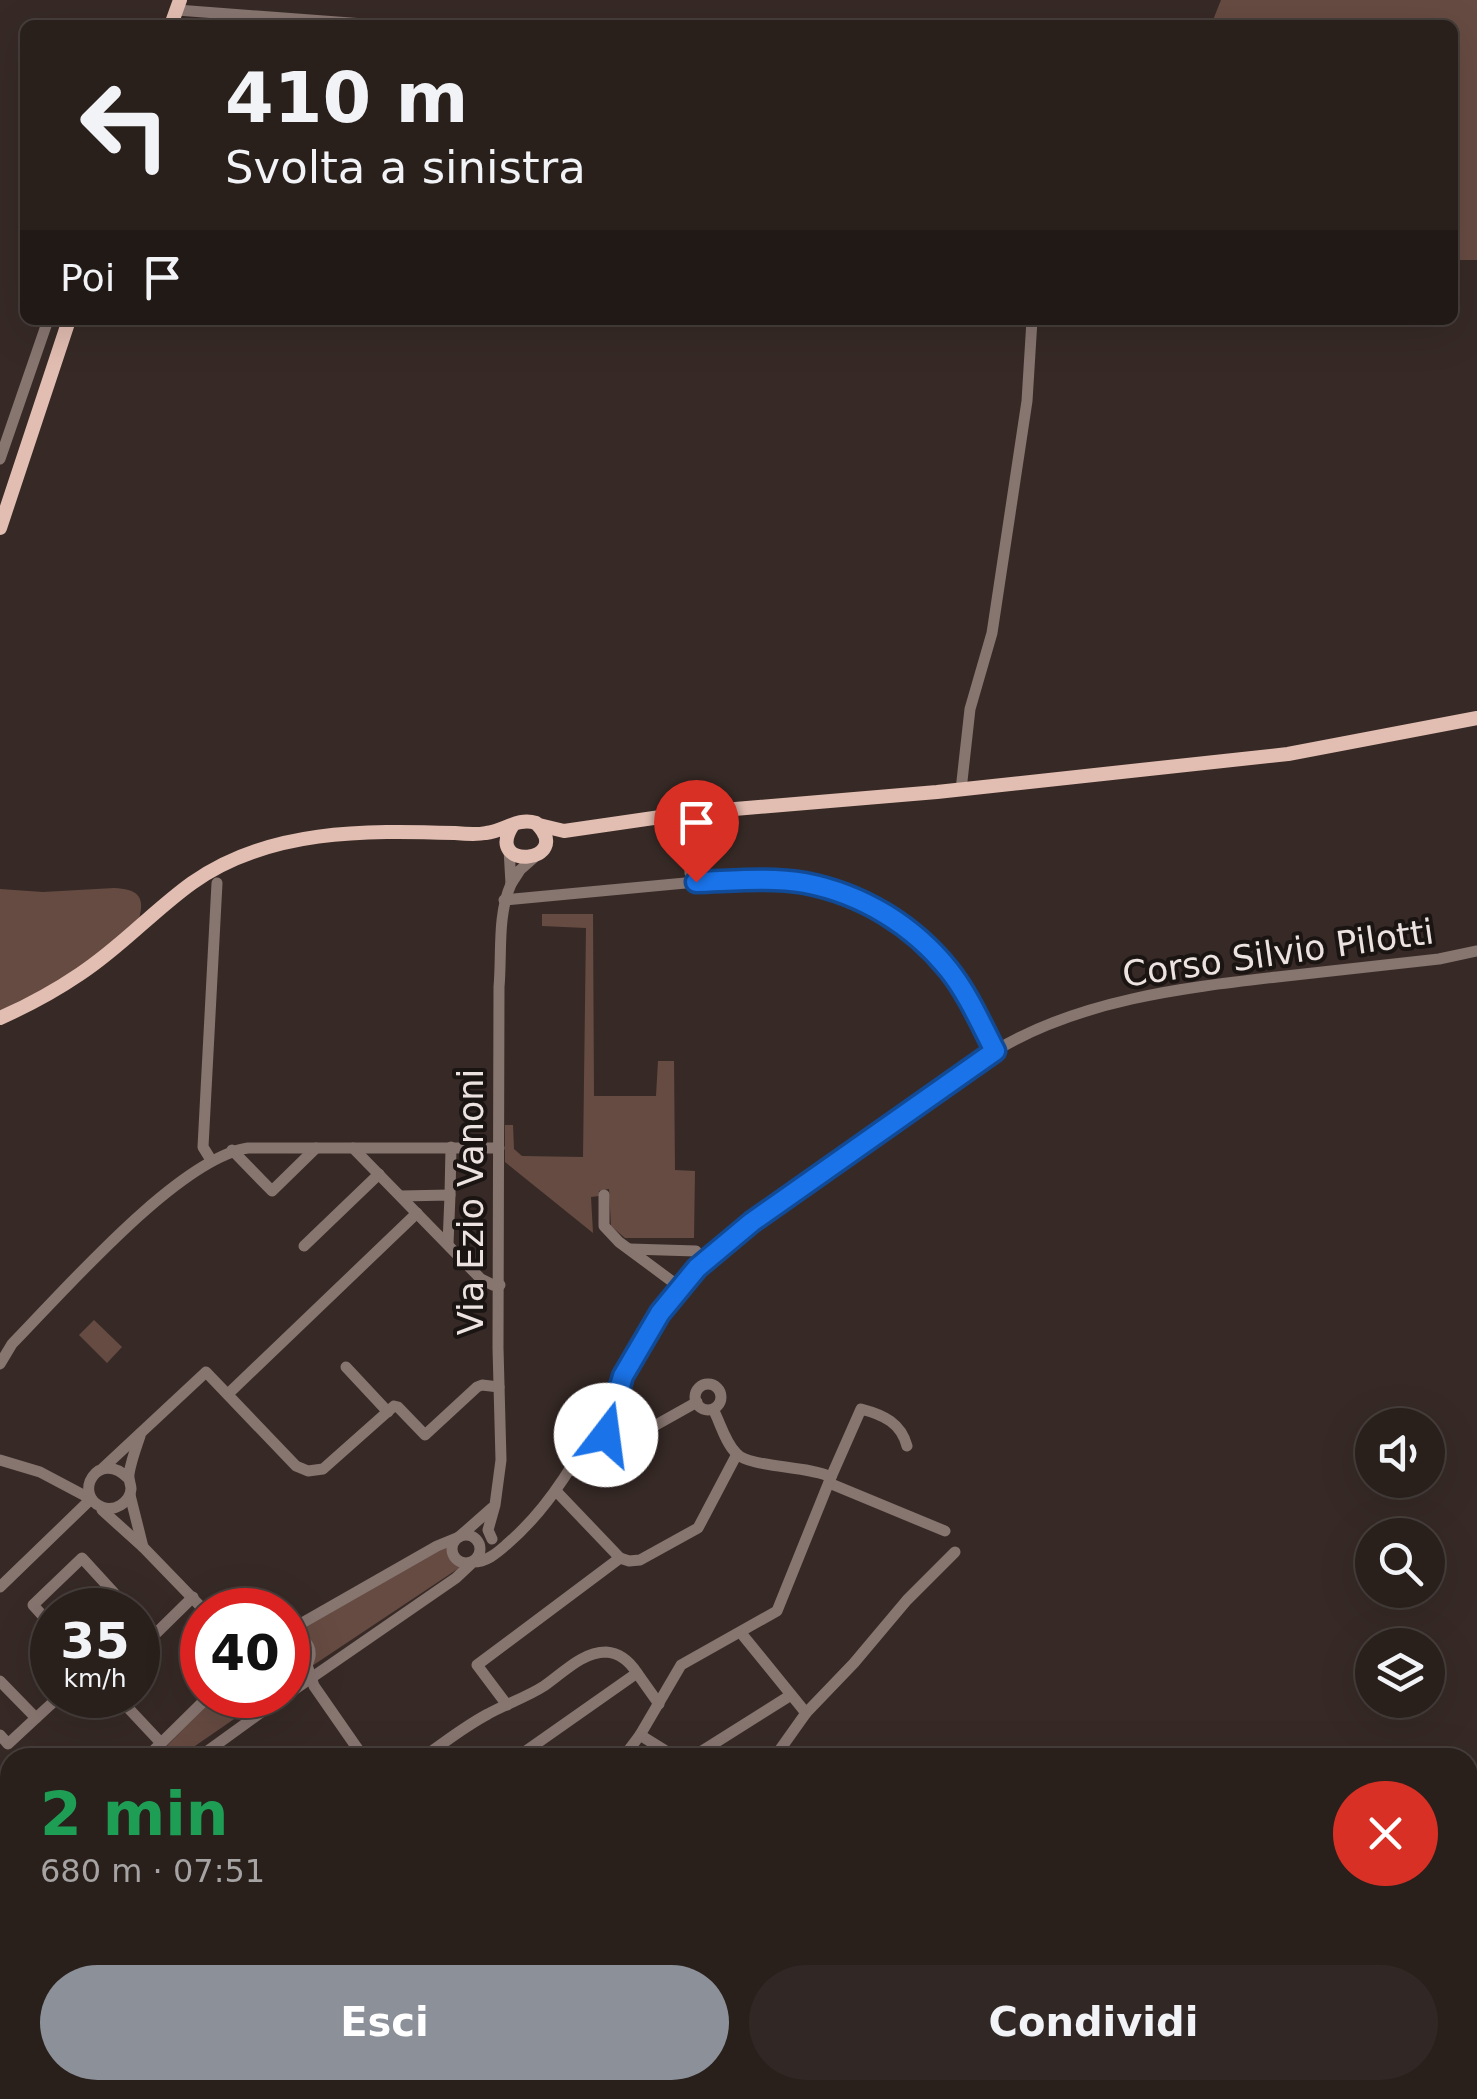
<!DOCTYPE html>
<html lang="it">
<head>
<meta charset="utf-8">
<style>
	body { margin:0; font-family:"DejaVu Sans",sans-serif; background:#312825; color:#f1f3f6; height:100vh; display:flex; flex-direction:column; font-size:38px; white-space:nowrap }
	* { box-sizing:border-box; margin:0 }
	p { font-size:32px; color:#a5a3a3 }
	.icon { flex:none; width:55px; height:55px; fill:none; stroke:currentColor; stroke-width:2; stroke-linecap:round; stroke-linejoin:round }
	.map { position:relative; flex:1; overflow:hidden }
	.drawer { position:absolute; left:0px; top:1748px; width:1478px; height:352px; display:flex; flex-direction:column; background:#29201c; border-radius:30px 30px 0 0; box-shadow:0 10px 40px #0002,0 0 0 2px #453e3b }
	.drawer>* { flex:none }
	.hud { position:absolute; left:20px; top:20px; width:1438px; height:305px; border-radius:15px; box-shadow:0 10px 40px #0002,0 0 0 2px #453e3b; background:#29201c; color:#f1f3f6; overflow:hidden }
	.buttons { position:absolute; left:1355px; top:1408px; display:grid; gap:20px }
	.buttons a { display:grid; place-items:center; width:90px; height:90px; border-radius:50%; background:#29201c; box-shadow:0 10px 40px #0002,0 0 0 2px #453e3b; font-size:50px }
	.speed { position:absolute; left:30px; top:1588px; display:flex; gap:20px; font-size:50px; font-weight:700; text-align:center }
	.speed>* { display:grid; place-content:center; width:130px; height:130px; border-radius:50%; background:#29201c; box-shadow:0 10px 40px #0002,0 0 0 2px #453e3b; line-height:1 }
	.speed small { font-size:25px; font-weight:400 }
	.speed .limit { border:15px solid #d22; background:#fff; color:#111 }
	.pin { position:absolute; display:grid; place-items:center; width:85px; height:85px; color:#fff; margin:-102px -42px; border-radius:50% 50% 50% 0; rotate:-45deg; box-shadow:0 0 10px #0007 }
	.pin .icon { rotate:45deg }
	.me { position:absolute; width:110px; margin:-55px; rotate:15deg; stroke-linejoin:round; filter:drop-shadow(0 0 8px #0008) }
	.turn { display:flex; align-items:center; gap:35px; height:210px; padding:0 40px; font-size:45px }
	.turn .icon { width:130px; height:130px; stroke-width:2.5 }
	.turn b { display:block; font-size:70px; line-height:85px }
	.then { display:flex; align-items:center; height:95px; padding:0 40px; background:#0003; gap:20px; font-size:38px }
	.round { display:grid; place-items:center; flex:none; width:105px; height:105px; border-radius:52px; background:#312825 }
	.head { display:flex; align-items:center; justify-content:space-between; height:170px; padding:0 40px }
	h1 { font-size:60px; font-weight:700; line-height:75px; color:#1e9e55 }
	.cta { display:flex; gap:20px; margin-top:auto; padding:20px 40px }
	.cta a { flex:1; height:115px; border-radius:60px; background:#8c9099; color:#fff; font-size:40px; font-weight:700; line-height:115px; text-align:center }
	.cta a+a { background:#312825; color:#f1f3f6 }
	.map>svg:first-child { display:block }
</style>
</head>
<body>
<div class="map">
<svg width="1477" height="2099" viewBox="0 0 1477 2099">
	<rect width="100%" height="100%" fill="#372a26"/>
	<g fill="#664b42">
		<polygon points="1221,0 1477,0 1477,260 1453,260 1452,25 1211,25"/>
		<path d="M114,888C136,889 146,895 139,919L98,954L63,979L0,1011V889L43,892Z"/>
		<polygon points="542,914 593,914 594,1096 656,1096 658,1061 674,1061 675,1170 695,1171 694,1238 625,1238 611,1226 609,1189 599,1191 599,1196 591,1197 593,1233 505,1162 505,1125 513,1125 514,1149 522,1156 583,1157 586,928 542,926"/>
		<polygon points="94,1320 122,1347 107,1363 79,1335"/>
		<path d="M449,1544C449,1555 451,1563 462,1566L312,1666C316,1649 315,1635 295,1630Z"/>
		<polygon points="217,1695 238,1695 251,1700 262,1700 179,1757 155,1758"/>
		<polygon points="162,2090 302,2090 301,2099 132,2099"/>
	</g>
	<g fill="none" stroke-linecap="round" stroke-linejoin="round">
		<polyline stroke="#2e0f06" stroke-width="2.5" points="787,2099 790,2090"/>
		<g stroke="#877570" stroke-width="11">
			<polyline points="177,10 377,25"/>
			<polyline points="0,459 48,320"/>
			<polyline points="961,790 970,709 992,633 1027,401 1032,320"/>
			<path d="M689,827L690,873L696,882C732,881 770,877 805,883C862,894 913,925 949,970C968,994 981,1024 995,1051"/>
			<polyline points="509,849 511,884 520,870 537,855"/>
			<polyline points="504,900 696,882"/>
			<polyline points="353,1148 481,1279 493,1285 500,1285"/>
			<polyline points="232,1150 272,1191 316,1148"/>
			<polyline points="211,1160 203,1147 217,883"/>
			<polyline points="450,1195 451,1147"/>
			<polyline points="604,1195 604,1226 619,1242 681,1288"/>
			<polyline points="401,1196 450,1195 448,1244"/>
			<polyline points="304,1246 379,1174"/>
			<polyline points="630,1249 696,1251"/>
			<path d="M0,1364L12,1344C63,1292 179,1158 248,1148H499"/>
			<polyline points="346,1367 388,1412"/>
			<circle cx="708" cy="1397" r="13"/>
			<polyline points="228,1394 417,1213"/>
			<path d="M713,1409C720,1422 725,1442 736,1453C749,1468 807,1465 831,1477"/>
			<polyline points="594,1454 622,1444 697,1402"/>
			<polyline points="0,1460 40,1472 91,1499 0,1587"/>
			<polyline points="103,1468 206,1372 296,1466 308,1471 323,1469 394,1406 398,1407 425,1435 477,1387 482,1385 499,1387"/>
			<path d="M574,1471C608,1443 606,1435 618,1394"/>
			<path d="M128,1478C98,1448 72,1495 102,1507C114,1512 130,1503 131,1489C131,1484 128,1479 129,1474C131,1461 136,1448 140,1436"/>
			<polyline points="829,1483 945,1531"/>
			<polyline points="130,1495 143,1547"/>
			<polyline points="102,1510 143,1547 204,1610"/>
			<circle cx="466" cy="1549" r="14"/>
			<path d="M492,1539L488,1530L495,1505L501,1460L498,1348L499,987C502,953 497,916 511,884"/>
			<polyline points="620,1558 629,1561 640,1560 698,1528 737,1454"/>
			<polyline points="52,1626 33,1605 82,1558 125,1605 120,1610"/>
			<polyline points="288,1631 437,1546 459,1537 492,1508"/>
			<polyline points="741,1633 806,1713"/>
			<path d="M288,1636L303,1639C314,1649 311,1659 304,1670"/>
			<polyline points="138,1651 193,1597"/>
			<polyline points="307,1665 314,1686 364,1758"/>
			<polyline points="0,1681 36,1718 8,1744 0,1735"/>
			<path d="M288,1694L456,1578L473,1562C486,1562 496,1554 506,1545C579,1483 606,1389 661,1312C707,1248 776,1205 839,1160C891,1124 942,1085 995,1051C1079,1000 1182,988 1277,977C1331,971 1385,965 1439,959L1477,951"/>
			<polyline points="116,1695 161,1743"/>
			<polyline points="254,1695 280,1698"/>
			<polyline points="507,1705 477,1665 620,1558 556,1491"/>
			<polyline points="36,1718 61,1695"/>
			<polyline points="640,1735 677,1758"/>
			<polyline points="146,1758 210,1695"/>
			<polyline points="198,1758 285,1695"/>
			<path d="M422,1758C444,1743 465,1726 488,1714C506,1704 527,1697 544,1686C563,1673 582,1652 606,1652C620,1653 630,1662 637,1673"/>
			<polyline points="516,1758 637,1673 659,1704"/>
			<path d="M616,1758L628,1751L640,1735L681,1665L777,1611L831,1477L861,1409C884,1415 901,1423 907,1446"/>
			<polyline points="691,1758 791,1695"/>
			<polyline points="774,1758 806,1713 854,1663 907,1600 955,1552"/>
			<polyline points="0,1856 10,1879"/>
			<polyline points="0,1929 10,1919"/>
			<polyline points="1468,1967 1477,1964"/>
			<polyline points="0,2090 12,2099"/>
			<polyline points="378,2090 411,2099"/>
			<polyline points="1461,2090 1471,2099"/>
			<polyline points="118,2099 146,2090"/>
			<polyline points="509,2099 518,2090"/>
		</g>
		<g stroke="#e2bdb1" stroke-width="14">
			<polyline points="171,25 180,0"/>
			<polyline points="0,528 69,320"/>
			<polyline points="539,825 564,831 688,813 937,792 1288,754 1477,718"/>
			<path d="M0,1018C27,1006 55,991 80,974C120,948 153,911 192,883C268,829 365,830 455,833C465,834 476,835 486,833C504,831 518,817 536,823C576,863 482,872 513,825"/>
		</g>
	</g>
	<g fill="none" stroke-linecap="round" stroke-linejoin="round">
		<defs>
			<path id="route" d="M606,1435L623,1376L660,1313L697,1268L752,1222L995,1051C981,1024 968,994 949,970C913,925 862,894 805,883C770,877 732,881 696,882"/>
		</defs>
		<use href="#route" stroke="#114b97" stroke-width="25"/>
		<use href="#route" stroke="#1a73e8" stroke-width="18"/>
	</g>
	<g text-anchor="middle" stroke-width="8" stroke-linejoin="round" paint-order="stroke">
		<g font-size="35" fill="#ece3e0" stroke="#1a1412">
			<text transform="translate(1278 953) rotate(-8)" y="12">Corso Silvio Pilotti</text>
			<text transform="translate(471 1202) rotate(-90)" y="12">Via Ezio Vanoni</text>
		</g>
	</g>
</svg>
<div class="buttons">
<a><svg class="icon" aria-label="sound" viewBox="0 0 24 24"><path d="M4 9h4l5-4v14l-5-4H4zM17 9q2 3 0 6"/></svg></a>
<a><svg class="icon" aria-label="search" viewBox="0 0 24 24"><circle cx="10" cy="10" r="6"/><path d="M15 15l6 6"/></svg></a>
<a><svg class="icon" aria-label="layers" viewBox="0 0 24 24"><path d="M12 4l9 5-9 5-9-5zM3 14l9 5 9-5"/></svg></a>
</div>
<div class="speed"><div>35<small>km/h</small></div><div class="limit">40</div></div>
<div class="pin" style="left:696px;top:882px;background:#d93025"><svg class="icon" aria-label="arrive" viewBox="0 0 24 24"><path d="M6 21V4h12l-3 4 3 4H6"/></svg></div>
<svg class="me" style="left:606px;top:1435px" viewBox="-20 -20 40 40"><circle r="19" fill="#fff"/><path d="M0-13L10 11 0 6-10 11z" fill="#1a73e8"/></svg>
<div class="hud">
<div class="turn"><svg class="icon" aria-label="left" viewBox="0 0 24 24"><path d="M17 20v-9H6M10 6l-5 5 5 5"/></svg><div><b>410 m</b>Svolta a sinistra</div></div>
<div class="then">Poi<svg class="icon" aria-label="arrive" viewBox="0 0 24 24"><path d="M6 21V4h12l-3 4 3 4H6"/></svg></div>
</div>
<section class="drawer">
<div class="head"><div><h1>2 min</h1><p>680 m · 07:51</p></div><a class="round" style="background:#d93025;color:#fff"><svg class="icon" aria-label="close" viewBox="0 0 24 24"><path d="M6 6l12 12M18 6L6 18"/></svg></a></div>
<div class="cta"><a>Esci</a><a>Condividi</a></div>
</section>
</div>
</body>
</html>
